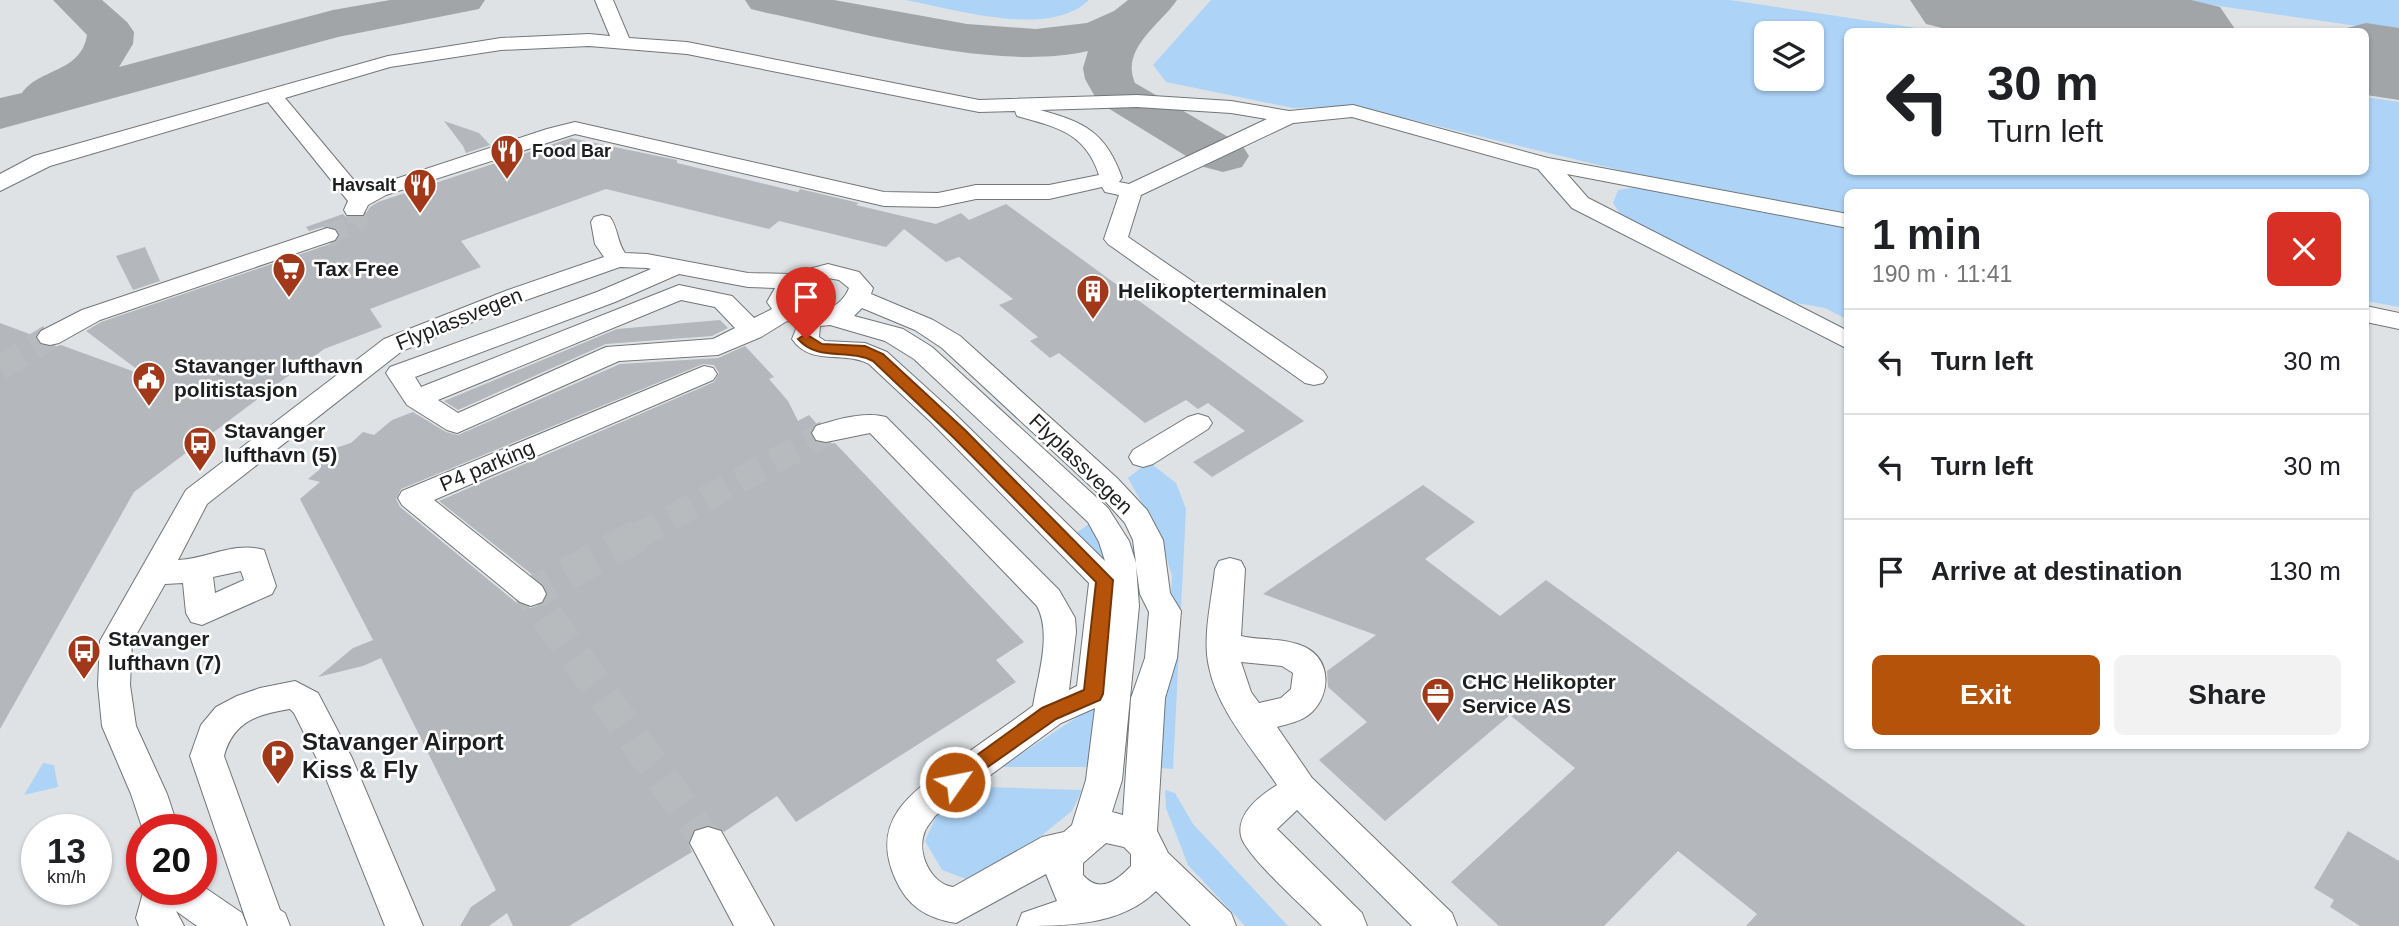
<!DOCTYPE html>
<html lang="en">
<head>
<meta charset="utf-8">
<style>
	body { margin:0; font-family:Arial,sans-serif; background:#f2f2f2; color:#202124; height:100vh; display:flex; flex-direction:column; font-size:26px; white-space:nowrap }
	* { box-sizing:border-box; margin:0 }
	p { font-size:23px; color:#757577 }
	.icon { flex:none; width:38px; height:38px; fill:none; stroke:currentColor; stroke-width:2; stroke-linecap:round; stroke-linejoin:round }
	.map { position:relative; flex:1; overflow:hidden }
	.panel { position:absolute; left:1844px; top:189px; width:525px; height:560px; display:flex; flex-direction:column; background:#fff; border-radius:10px; box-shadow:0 2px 5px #0004 }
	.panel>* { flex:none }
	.top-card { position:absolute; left:1844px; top:28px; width:525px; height:147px; border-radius:10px; box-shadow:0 2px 5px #0004; background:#fff; color:#202124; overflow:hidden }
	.tools { position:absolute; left:1754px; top:21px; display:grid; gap:14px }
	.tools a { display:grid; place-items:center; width:70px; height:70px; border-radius:10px; background:#fff; box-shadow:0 2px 5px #0004; font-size:35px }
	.speed { position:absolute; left:21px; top:814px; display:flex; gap:14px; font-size:35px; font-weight:700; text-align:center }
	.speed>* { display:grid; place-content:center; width:91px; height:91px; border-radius:50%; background:#fff; box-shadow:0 2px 5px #0004; line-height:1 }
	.speed small { font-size:18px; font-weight:400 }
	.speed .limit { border:10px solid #d22; background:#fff; color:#111 }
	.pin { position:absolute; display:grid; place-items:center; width:60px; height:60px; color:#fff; margin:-72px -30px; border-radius:50% 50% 50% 0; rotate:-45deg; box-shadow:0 0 7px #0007 }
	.pin .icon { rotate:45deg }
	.me { position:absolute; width:77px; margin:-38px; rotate:57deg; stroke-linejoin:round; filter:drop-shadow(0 0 5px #0008) }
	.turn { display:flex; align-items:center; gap:24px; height:147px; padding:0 28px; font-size:32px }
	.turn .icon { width:91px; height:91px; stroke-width:2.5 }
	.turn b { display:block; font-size:49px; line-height:60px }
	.round { display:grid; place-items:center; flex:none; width:74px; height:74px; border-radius:10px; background:#f2f2f2 }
	.head { display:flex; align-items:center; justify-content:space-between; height:119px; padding:0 28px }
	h1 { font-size:42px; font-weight:600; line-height:52px }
	.button { display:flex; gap:14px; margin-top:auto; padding:14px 28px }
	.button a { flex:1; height:80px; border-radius:10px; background:#b45309; color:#fff; font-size:28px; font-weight:600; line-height:80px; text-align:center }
	.button a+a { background:#f2f2f2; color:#202124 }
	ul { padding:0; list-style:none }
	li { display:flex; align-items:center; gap:21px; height:105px; padding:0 28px; border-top:2px solid #e0e0e0 }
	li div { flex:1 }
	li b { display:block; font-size:26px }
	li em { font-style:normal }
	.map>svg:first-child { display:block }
</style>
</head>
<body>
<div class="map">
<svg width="2399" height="926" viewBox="0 0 2399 926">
	<rect width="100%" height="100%" fill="#dee2e5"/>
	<g fill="#add3f7" fill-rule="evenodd">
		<path d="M905,0H1089C1049,39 955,9 905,0Z"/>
		<path d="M1211,0H1730L1937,31L1848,32V172H2366V97L2399,102V307L2366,301V192H1848V214L1644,176L1355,106L1293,108L1166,82L1153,65ZM1766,33H1811V79H1766Z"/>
		<polygon points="2178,0 2399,0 2399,32"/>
		<polygon points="1636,187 1848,228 1848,320 1825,308 1791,302 1621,215 1613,203 1618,190"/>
		<polygon points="1149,462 1176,483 1186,509 1173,769 1161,768 1172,576 1160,536 1128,478"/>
		<polygon points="1090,523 1113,573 1090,767 1001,767 1094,706 1110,575 1075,534"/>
		<polygon points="43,763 54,765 58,787 24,795"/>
		<polygon points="980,779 987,787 1082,790 1072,811 1011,860 966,879 942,870 925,841 941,806"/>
		<polygon points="1165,790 1175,793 1193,824 1288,926 1245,926 1188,865 1166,808"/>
	</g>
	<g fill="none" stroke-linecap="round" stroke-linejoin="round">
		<g fill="#a2a5a8" fill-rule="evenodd">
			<path d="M53,0H102L127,22L134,32L133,44L119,67L333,10L390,0H485L479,9L338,37L0,129V98L22,93C39,68 81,73 87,35Z"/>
			<path d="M745,0H834L967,24L1036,29L1087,23L1114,11L1128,0H1177C1160,25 1120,49 1135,83L1242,145L1249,156L1242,167L1223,172L1204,167L1098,102L1085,79L1083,68L1088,51C996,72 860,32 767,13L751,9Z"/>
		</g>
		<g fill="#a2a5a8" fill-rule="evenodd">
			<polygon points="1910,0 2191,0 2220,7 2237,32 1958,32 1926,24"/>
			<polygon points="2366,23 2399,28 2399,100 2366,95 2366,32 2332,32"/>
		</g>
	</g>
	<g fill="#b4b7bb" fill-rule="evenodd">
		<polygon points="444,121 479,133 490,145 466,153 463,146"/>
		<polygon points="571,138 677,160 677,163 798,192 800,189 859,203 856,205 936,224 961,213 969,220 1006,204 1304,421 1212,477 1193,462 1245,431 1208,403 1198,409 1186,400 1145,423 1059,353 1050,358 1030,341 1038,337 999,305 1013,299 959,257 946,262 904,229 886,247 779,221 769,229 606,189 461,241 481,267 370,309 382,327 324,349 134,492 0,729 0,323 35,336 40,346 51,348 61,345 146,376 86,331 101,322 336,242 340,236 336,227 326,226 309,231 306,227 343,214 347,218 363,218 370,207 378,202"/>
		<polygon points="145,247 160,281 133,290 116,256"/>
		<polygon points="720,320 728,328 712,336 606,344 458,410 444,401 617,329"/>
		<path d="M745,346L774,377L769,379L788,401L798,421L809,415L816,423L810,432L814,441L825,445L835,443L1024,642L996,660L1016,682L796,822L777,796L724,832L709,824L694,828L688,842L692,852L569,926H513L507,913L489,926H460L471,907L496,890L381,658L363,666L318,677L353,648L373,640L300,499L320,482L308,479L320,469L322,457L329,450L351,443L363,432L374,435L392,420L413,412L446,432L458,435L620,364L718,358ZM703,364L714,365L719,373L714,382L439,501L544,584L548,595L543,604L530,608L518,604L400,507L396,499L401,489Z"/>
		<polygon points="1423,485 1475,522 1425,559 1500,616 1546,580 2026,926 1746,926 1757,914 1678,851 1604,926 1499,926 1451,882 1575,768 1510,715 1385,821 1319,760 1367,722 1328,687 1327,671 1376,635 1263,594"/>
		<polygon points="2348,831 2399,861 2399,926 2360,926 2330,907 2334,900 2314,888"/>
	</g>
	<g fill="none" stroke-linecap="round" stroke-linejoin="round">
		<polyline stroke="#b7bbbe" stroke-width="20" stroke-dasharray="20 10" stroke-linecap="butt" points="328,235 358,222 355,210"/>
		<g stroke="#b7bbbe" stroke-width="26" stroke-dasharray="26 13" stroke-linecap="butt">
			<polyline points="327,235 332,233"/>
			<polyline points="0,368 50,337"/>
			<polyline points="636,537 826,433"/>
		</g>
		<polyline stroke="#b7bbbe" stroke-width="33" stroke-dasharray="33 17" stroke-linecap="butt" points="639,535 531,594 708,843"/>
		<defs>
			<g id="minor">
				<path d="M595,0H613L629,38L687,42L979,100L1137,95L1231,101L1289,111L1353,105L1548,158L1848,214V228L1567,174L1588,198L1848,331V349L1572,208L1538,169L1352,117L1293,123L1141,195L1128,237L1323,371L1327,377L1323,383L1314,385L1305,383L1108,244L1104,239L1119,195L1105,192L1102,187L1049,199H976L938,207L884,206L575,134L386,195L368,205L363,215H347L344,210L348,201L268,102L50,166L0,191V174L34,156L388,56L501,38L589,34L610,36ZM589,46L687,54L979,112L1015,111L1017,116C1056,127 1085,132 1099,175L1049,185H976L938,193L884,192L575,122L547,129L362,190L285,98L390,67L501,50ZM1137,107L1231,113L1267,119L1129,184L1119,182L1122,178C1106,132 1084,122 1040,110Z"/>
				<path d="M602,215L610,217C618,228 617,242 625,253L647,254L748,273L790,274L828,264L859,272L873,288L871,294L933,320L960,336L1117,478L1147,510L1163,540L1170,593L1181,611L1177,658L1165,698L1157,831L1168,853L1231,913L1236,926H1191L1156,891C1121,926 1065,926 1017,926L1022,913L1057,901L1046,874L956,923C926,918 907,906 895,878C867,815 920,787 963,756C986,739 1010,723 1033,706C1038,675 1052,634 1037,606L870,433L826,442L816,440L812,433L816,426C837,419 865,411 886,417L1059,590L1075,618L1076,632L1069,690L1077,686L1089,583L932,423L869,364C844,350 811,367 792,339L796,329L794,323L787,321L761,337L718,355L619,361L457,433L447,430L407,405L386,373L390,367L597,292L651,269L647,268L620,267L526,300L402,351L207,504L178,560C207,559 234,541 264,550L276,586L272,594L202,625L191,622L186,613L183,583L165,584L132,642L130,685L136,726L167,794L179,830H143L131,794L102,726L98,685L100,641L186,490L384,339L508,290L604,257L595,244L591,222L594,217ZM679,274L748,287L775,288L767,302L772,309L754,318L732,296L679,285L421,387L415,377L615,302ZM828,278L839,280L849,288C840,311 810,320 792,301C798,285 812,281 828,278ZM681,300L715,307L735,328L713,339L606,347L458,413L438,400ZM862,308L915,330L942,348L1097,492L1125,523L1133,540L1136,563L1129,541L1108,508L932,347L903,329L854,316ZM830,325L885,341L914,359L1088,522L1099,542L1105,561L952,411L887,352L865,343L825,341L819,337L820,326ZM1136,566L1140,594L1149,612L1145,658L1131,698L1123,815L1112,812L1122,780L1139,606ZM241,571L244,580L215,593L213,577ZM1095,708L1086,780L1072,825L1064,832L1042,837L953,887C930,883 916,852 925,831C927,826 932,821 935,816L1061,723ZM1106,843L1124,847L1131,854V866C1117,881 1099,894 1083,875V863Z"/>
				<polygon points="327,228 335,230 338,235 335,240 100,320 59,343 50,345 41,343 37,337 41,331 82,310"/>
				<polygon points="2366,306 2399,313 2399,329 2366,322"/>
				<polygon points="704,366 713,368 717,374 713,380 434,500 542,586 546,594 542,602 531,606 520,602 402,505 398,498 402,491"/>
				<polygon points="1198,414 1208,417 1212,423 1208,429 1153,464 1143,467 1133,464 1129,457 1133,450 1188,417"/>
				<path d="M1230,558L1241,561L1245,569L1241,636C1262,641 1284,637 1305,647C1331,660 1331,693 1312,712C1303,721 1288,724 1277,727L1312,778L1452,913L1457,926H1412L1297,810L1277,829L1362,913L1367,926H1322C1306,909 1245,855 1241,836C1236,813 1261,795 1277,785C1253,749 1218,711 1209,667C1202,637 1212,599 1215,569L1219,561ZM1241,662L1282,666L1293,673L1291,689L1281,698L1259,703L1251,692Z"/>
				<path d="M295,681L318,693L352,758L423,926H385L323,771L294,713L290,709C257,714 233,722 224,756L280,910L285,913L290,926H248L190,756L201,725L216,707L237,696L260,688Z"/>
				<polygon points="708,827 721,831 774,926 734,926 690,843 695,831"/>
				<polygon points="201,885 242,913 247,926 197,926 176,911 184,926 139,926 136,918 144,889 201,889"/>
			</g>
		</defs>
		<use href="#minor" stroke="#727679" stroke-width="2"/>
		<use href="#minor" fill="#fff" fill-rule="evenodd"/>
	</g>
	<path fill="#b45309" stroke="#753606" stroke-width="2" d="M806,334L822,344L865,346L883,354L965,430L1113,580L1103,694L1100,700L1056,719L955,790L948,788L945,782L948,776L1042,708L1084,690L1096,582L954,438L873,361C848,348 818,362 798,339Z"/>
	<defs>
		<symbol id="restaurant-pin" viewBox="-11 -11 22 30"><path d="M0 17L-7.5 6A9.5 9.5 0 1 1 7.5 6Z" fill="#a03819" stroke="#fff"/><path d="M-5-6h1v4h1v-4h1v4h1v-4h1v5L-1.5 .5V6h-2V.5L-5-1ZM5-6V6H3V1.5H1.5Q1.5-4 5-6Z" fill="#fff"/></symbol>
		<symbol id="supermarket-pin" viewBox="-11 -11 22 30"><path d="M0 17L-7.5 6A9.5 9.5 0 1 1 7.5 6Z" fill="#a03819" stroke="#fff"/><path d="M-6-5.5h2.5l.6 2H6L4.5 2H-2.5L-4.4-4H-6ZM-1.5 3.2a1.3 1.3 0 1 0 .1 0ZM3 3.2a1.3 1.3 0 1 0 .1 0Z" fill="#fff"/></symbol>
		<symbol id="building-pin" viewBox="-11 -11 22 30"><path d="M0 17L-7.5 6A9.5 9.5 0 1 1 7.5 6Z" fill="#a03819" stroke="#fff"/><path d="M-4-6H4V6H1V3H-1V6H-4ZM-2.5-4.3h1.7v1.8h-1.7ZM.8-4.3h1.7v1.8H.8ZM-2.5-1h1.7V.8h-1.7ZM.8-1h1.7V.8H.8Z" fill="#fff"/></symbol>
		<symbol id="civic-pin" viewBox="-11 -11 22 30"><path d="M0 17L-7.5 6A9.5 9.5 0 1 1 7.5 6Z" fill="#a03819" stroke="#fff"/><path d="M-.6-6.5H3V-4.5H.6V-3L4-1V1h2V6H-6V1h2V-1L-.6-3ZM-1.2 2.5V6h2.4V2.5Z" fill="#fff"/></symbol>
		<symbol id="bus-pin" viewBox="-11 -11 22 30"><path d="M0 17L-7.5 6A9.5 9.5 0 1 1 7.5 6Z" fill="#a03819" stroke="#fff"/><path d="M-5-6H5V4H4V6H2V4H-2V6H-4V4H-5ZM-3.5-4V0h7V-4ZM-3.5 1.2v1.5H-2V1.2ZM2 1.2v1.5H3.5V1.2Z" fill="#fff"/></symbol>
		<symbol id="office-pin" viewBox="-11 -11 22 30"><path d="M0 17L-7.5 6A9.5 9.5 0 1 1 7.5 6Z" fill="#a03819" stroke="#fff"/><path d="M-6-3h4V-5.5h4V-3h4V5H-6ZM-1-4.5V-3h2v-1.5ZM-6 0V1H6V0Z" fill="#fff"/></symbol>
		<symbol id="parking-pin" viewBox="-11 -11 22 30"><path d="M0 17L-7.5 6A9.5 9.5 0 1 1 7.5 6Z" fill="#a03819" stroke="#fff"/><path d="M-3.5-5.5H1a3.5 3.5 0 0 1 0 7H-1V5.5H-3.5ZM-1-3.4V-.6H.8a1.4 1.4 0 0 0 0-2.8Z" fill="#fff"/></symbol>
	</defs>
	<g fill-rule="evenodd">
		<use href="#restaurant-pin" x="488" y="132" width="38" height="52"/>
		<use href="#restaurant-pin" x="401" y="166" width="38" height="52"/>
		<use href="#supermarket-pin" x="270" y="250" width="38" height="52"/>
		<use href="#building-pin" x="1074" y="272" width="38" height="52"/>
		<use href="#civic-pin" x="130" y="359" width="38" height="52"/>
		<use href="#bus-pin" x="181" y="424" width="38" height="52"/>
		<use href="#bus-pin" x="65" y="632" width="38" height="52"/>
		<use href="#office-pin" x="1419" y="675" width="38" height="52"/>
		<use href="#parking-pin" x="259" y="737" width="38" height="52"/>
	</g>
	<g text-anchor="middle" stroke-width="5" stroke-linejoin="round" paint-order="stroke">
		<g font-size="18" font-weight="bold" fill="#1d1e20" stroke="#fff" text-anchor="start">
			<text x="532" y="157">Food Bar</text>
			<text x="396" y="191" text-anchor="end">Havsalt</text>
		</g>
		<g font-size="21" font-weight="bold" fill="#1d1e20" stroke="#fff" text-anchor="start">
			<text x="314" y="276">Tax Free</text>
			<text x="1118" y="298">Helikopterterminalen</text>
			<text x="174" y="373">Stavanger lufthavn<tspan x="174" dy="24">politistasjon</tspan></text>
			<text x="224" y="438">Stavanger<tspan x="224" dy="24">lufthavn (5)</tspan></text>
			<text x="108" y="646">Stavanger<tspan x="108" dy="24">lufthavn (7)</tspan></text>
			<text x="1462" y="689">CHC Helikopter<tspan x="1462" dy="24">Service AS</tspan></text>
		</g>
		<g font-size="21" fill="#1d1e20" stroke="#fff">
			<text transform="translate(459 319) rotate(-22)" y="7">Flyplassvegen</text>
			<text transform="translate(1081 464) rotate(44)" y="7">Flyplassvegen</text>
			<text transform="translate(487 466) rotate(-23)" y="7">P4 parking</text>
		</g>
		<g font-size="24" font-weight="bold" fill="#1d1e20" stroke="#fff" text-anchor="start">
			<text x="302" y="750">Stavanger Airport<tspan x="302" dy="28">Kiss &amp; Fly</tspan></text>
		</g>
	</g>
</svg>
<div class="tools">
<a><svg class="icon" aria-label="layers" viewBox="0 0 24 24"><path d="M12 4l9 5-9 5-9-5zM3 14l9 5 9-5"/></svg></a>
</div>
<div class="speed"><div>13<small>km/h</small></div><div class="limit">20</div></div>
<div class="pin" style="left:806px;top:339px;background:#d93025"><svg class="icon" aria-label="arrive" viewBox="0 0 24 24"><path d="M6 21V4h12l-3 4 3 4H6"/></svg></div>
<svg class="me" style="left:955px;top:782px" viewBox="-20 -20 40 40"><circle r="17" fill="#b45309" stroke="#fff" stroke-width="3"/><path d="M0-11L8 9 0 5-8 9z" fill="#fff"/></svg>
<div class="top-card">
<div class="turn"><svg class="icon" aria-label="left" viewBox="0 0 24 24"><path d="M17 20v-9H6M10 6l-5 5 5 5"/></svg><div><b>30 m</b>Turn left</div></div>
</div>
<section class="panel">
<div class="head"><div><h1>1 min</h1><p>190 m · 11:41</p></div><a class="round" style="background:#d93025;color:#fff"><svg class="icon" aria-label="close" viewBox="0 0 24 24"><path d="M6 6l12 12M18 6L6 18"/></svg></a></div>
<ul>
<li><svg class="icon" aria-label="left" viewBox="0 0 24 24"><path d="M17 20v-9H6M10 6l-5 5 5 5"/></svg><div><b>Turn left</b></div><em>30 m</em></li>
<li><svg class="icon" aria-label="left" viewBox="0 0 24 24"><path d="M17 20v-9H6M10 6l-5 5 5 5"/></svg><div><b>Turn left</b></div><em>30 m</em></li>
<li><svg class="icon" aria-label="arrive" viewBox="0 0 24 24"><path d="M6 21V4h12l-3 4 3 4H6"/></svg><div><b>Arrive at destination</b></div><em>130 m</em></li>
</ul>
<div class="button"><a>Exit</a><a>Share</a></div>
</section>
</div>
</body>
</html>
